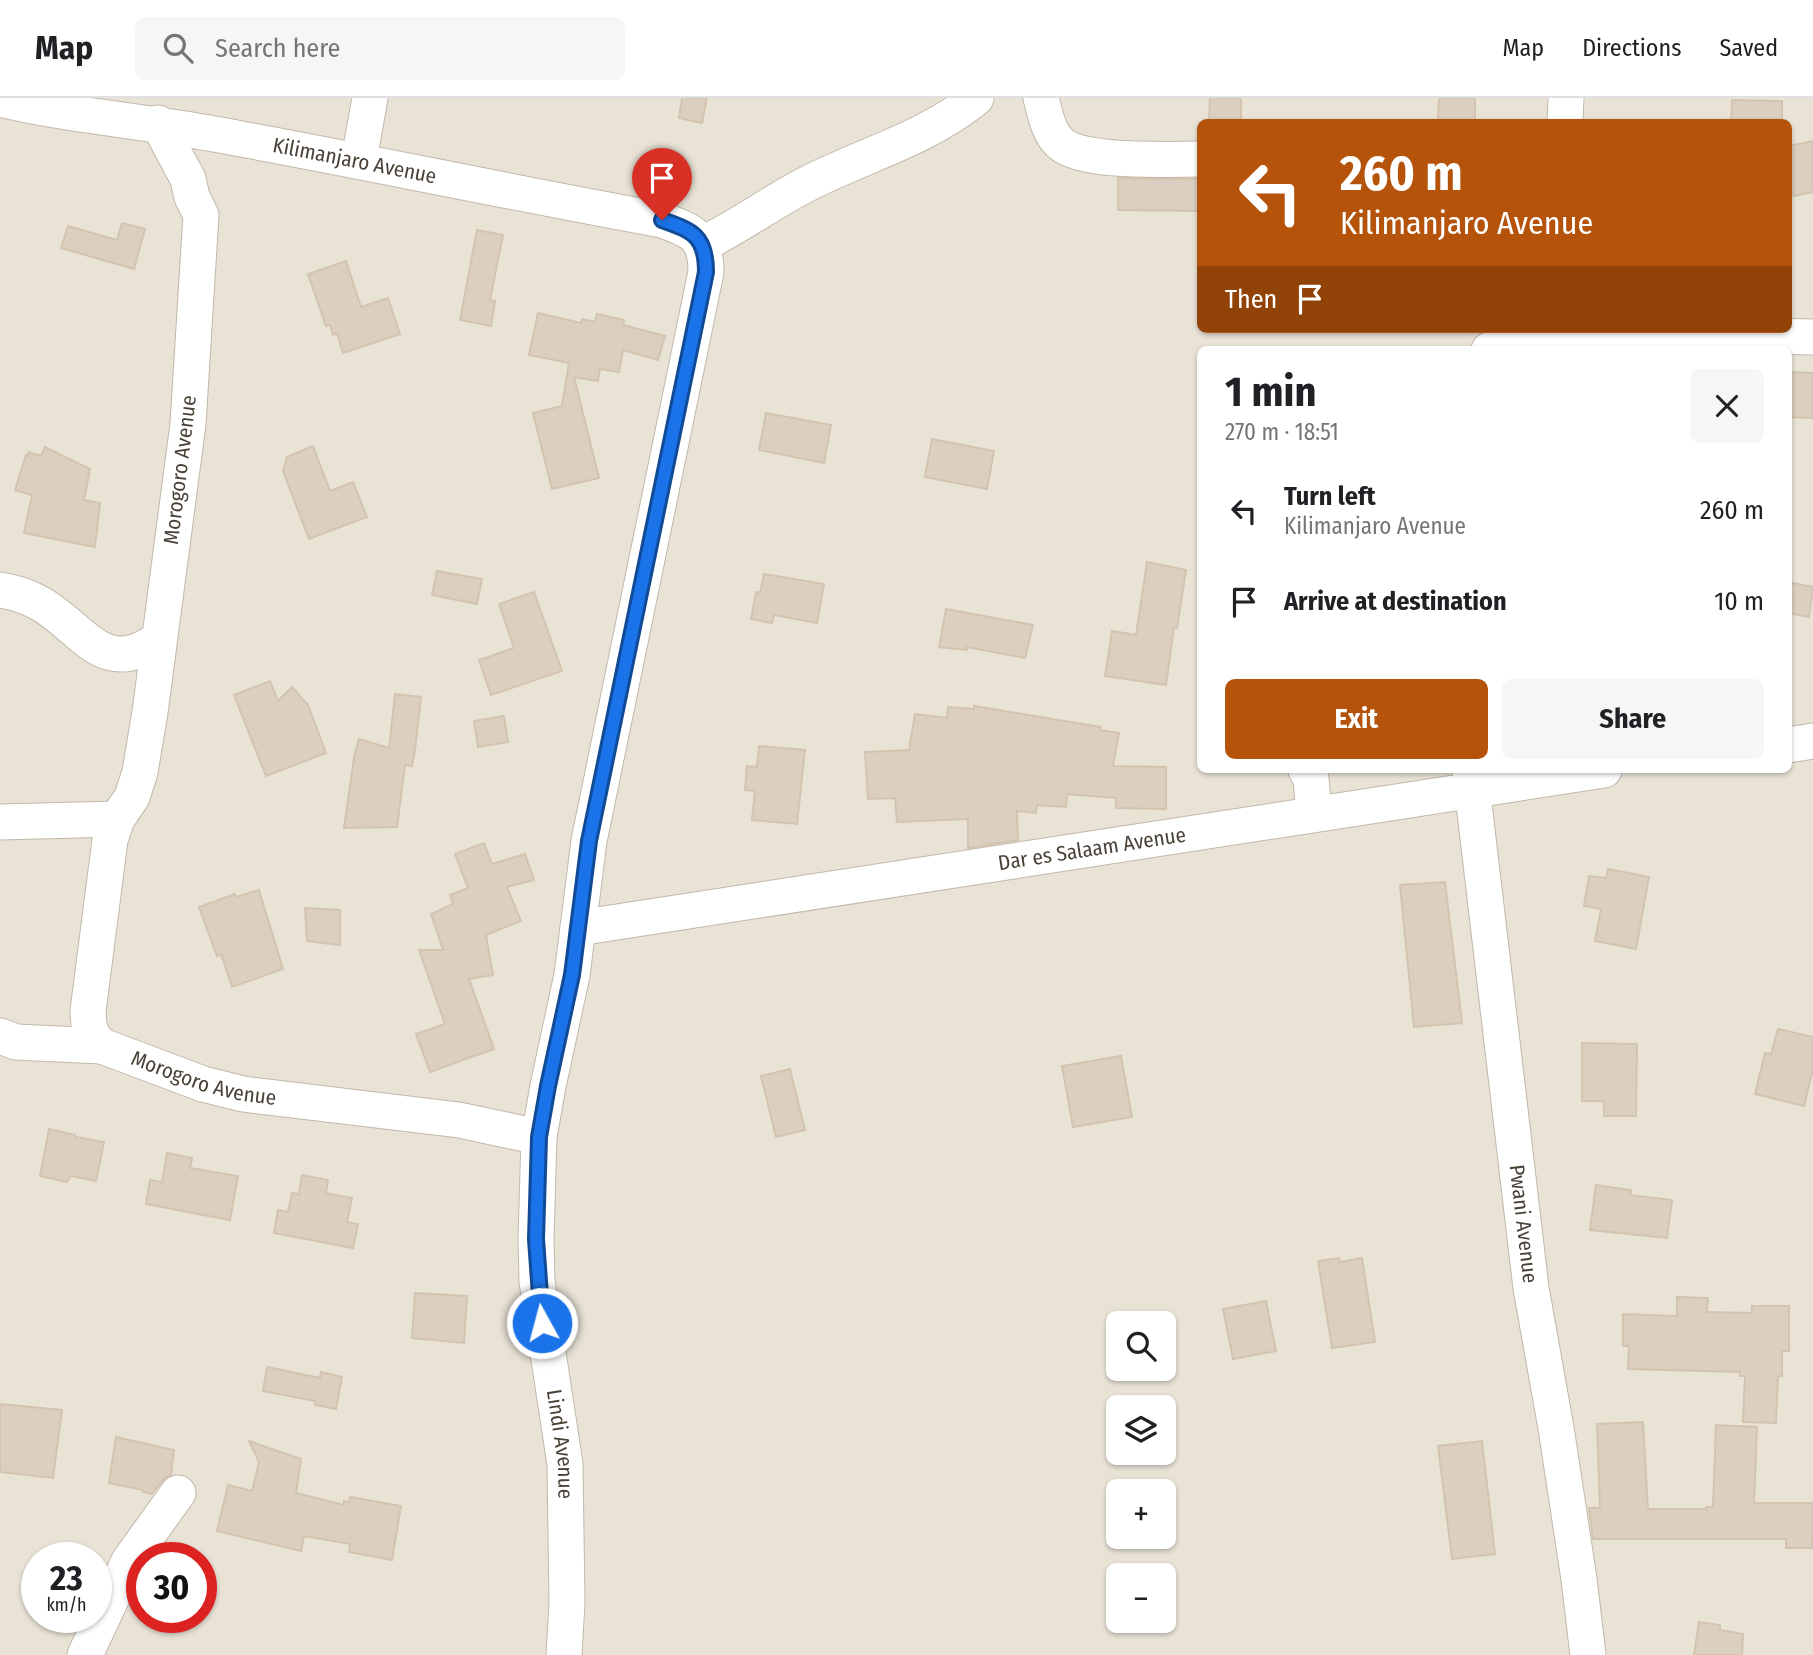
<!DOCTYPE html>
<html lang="en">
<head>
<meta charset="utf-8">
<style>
	body { margin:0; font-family:"Fira Sans Condensed",sans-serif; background:#f6f6f6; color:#202124; height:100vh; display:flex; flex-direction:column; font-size:26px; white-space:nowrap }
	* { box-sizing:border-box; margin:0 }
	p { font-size:23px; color:#757577 }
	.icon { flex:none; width:38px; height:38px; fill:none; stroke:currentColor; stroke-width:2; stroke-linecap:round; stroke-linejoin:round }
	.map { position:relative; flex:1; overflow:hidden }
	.drawer { position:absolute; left:1197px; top:248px; width:595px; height:427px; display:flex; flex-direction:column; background:#fff; border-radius:10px; box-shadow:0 2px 5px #0004 }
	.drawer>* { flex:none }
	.top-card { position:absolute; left:1197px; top:21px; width:595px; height:214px; border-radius:10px; box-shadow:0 2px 5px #0004; background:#b45309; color:#fff; overflow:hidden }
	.tools { position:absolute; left:1106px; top:1213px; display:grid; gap:14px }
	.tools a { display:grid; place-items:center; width:70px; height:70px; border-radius:10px; background:#fff; box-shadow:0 2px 5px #0004; font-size:35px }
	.speed { position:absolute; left:21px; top:1444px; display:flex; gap:14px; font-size:35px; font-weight:700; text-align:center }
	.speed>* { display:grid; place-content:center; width:91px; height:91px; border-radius:50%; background:#fff; box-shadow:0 2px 5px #0004; line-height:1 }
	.speed small { font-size:18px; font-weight:400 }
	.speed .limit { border:10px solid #d22; background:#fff; color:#111 }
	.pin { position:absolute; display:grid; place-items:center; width:60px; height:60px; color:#fff; margin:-72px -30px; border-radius:50% 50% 50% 0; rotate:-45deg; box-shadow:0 0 7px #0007 }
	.pin .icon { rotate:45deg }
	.me { position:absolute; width:77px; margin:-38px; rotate:353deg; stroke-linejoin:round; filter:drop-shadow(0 0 5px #0008) }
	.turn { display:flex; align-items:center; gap:24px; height:147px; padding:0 28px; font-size:32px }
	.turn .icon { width:91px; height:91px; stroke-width:2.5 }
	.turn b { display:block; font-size:49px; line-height:60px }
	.then { display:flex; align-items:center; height:66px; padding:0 28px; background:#0003; gap:14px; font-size:26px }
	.round { display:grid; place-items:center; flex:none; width:74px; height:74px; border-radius:10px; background:#f6f6f6 }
	.overview { display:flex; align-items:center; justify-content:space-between; height:119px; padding:0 28px }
	h1 { font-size:42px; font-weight:700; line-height:52px }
	.button { display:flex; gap:14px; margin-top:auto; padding:14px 28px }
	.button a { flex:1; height:80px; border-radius:10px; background:#b45309; color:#fff; font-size:28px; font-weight:700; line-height:80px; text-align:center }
	.button a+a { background:#f6f6f6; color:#202124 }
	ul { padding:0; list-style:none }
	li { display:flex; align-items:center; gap:21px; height:91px; padding:0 28px }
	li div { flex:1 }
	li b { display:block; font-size:26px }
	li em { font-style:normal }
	header { display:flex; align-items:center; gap:42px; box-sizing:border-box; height:98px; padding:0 35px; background:#fff; border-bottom:2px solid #e0e0e0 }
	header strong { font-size:33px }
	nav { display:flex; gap:38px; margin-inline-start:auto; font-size:24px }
	.search { width:490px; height:63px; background:#f6f6f6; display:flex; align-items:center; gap:18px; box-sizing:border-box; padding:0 24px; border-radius:10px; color:#757577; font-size:26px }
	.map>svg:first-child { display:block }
</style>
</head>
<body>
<header>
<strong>Map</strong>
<div class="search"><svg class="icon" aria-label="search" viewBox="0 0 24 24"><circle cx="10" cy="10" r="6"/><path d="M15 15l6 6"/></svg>Search here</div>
<nav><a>Map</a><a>Directions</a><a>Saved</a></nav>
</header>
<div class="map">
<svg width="1813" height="1557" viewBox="0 0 1813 1557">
	<rect width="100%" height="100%" fill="#f5f1e9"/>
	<path fill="#e9e3d6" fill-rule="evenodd" d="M0,0H1813V1557H0ZM1200,24H1788V231H1200ZM1200,252H1788V672H1200ZM1118,1225H1164V1270H1118ZM1118,1309H1164V1354H1118ZM1118,1393H1164V1438H1118ZM37,1460H96V1519H37ZM142,1460H201V1519H142ZM1118,1477H1164V1522H1118Z"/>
	<g fill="#dacfc0" stroke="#d3c4b0" stroke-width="2">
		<polygon points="682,0 707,0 702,25 679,20"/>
		<polygon points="1210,0 1241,0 1241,24 1209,23"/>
		<polygon points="1439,0 1475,0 1475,24 1438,24"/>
		<polygon points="1732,2 1782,3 1782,24 1731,24"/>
		<polygon points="1813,43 1813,94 1794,98 1793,95 1788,96 1788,48"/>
		<polygon points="1118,80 1200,81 1200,113 1118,112"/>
		<polygon points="122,125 145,131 134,171 61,150 68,128 117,142"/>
		<polygon points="477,132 503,137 490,202 495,203 491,228 460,222"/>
		<polygon points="346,163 361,209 388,200 400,236 343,255 337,235 333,237 330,227 326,228 308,176"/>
		<polygon points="538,215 581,225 582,221 595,224 597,216 624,222 623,227 665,238 658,262 623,252 619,274 600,271 598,283 574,279 599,380 552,391 533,315 562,308 569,265 529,257"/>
		<polygon points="1788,274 1813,275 1813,320 1788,319"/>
		<polygon points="766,315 831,327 824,365 759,352"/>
		<polygon points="932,341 994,353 987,391 925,379"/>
		<polygon points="313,348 330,393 353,384 367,419 309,441 283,373 287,359"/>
		<polygon points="45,349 90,371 84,402 100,405 95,449 24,435 32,397 15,392 26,357 28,358 29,354 41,358"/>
		<polygon points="1147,464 1186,472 1177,530 1174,529 1166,587 1105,578 1112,533 1136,537"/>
		<polygon points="437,473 482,481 477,506 432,497"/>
		<polygon points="764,476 824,486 817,525 774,517 772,525 751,521 756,494 760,495"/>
		<polygon points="1788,484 1813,489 1809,519 1788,515"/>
		<polygon points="534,494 562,573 491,597 479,562 514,550 499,506"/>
		<polygon points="946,511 1033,527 1025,560 967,549 967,552 939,549"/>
		<polygon points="270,583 278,603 292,589 308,607 326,655 266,678 234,597"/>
		<polygon points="395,596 421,599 415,652 412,668 405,667 397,729 344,730 354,660 359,641 389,650"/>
		<polygon points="974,608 1101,629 1100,632 1119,635 1113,668 1166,669 1166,711 1116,710 1116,700 1067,696 1066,709 1037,707 1036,715 1017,713 1018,742 968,750 968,721 897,724 895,700 868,701 865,654 909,652 915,616 947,620 948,609 974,611"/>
		<polygon points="504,618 508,644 478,649 474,623"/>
		<polygon points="759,648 805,652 797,726 752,722 755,693 745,692 747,668 757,669"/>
		<polygon points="484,745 492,766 525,756 534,782 507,789 521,823 486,837 493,877 469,881 494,951 430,974 416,936 445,926 419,852 443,852 431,816 453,806 450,797 468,790 455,756"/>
		<polygon points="1608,771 1649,779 1636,851 1595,843 1601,811 1584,808 1589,778 1606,780"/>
		<polygon points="1445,784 1462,925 1414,929 1400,787"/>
		<polygon points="259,792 283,871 232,889 221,856 217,858 199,809 235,796 236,799"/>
		<polygon points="305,810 340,812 340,847 307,843"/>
		<polygon points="1778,931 1813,939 1813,971 1804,1008 1755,996 1765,955 1771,956"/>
		<polygon points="1582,945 1637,946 1636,1018 1604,1018 1604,1003 1582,1003"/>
		<polygon points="1121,958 1132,1019 1073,1029 1062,968"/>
		<polygon points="790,971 805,1032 776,1039 761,978"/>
		<polygon points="49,1031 75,1037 75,1039 104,1044 96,1083 70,1078 67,1084 40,1078"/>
		<polygon points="167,1055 192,1060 190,1070 238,1078 230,1122 146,1106 150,1082 162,1084"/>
		<polygon points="302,1077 328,1082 326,1095 352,1100 347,1124 358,1126 353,1150 274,1135 278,1112 288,1114 292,1095 299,1096"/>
		<polygon points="1596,1087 1631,1092 1630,1097 1672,1102 1667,1140 1590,1132"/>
		<polygon points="1339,1160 1340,1164 1362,1160 1375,1244 1332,1250 1318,1163"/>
		<polygon points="415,1195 467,1198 464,1245 412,1240"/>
		<polygon points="1677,1199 1708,1200 1707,1214 1752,1215 1752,1208 1789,1208 1789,1253 1782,1253 1782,1278 1778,1278 1776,1325 1743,1324 1745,1278 1740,1278 1740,1274 1628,1271 1629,1248 1623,1248 1623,1216 1677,1218"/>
		<polygon points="1266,1203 1276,1253 1233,1261 1223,1211"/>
		<polygon points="267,1269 320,1280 321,1274 342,1279 336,1311 315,1307 315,1303 263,1293"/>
		<polygon points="0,1306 62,1312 53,1380 0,1374"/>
		<polygon points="1643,1324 1648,1411 1706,1411 1706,1409 1713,1409 1716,1327 1757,1329 1754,1405 1813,1405 1812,1450 1786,1450 1786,1441 1593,1441 1589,1410 1600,1410 1597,1326"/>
		<polygon points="116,1339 174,1352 171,1376 162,1383 152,1396 143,1394 143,1392 109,1385"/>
		<polygon points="249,1343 301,1361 296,1395 344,1407 344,1403 349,1404 350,1399 401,1408 392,1462 349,1454 350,1446 304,1438 301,1453 217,1433 228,1387 252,1393 259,1364"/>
		<polygon points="1482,1343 1495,1456 1452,1461 1438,1348"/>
		<polygon points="1699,1524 1720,1527 1720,1532 1743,1536 1742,1557 1694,1557"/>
	</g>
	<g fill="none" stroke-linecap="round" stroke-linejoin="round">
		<defs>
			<g id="minor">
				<path d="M1041,0C1045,15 1048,34 1060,45C1083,66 1168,61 1200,61"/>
				<path id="s1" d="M0,1C71,18 143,23 214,36C364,63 512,95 662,122C693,133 706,138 706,174L589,743L572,877L548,988L539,1039L536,1141L537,1183L565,1366L567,1505L564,1557"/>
				<polyline points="1565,24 1566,0"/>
				<path id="s2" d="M158,25L188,81L192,99L201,117L188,326L150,614L140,674L132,699L117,721L110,742L88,913L89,928L93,939L102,948L203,986L243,996L459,1022L539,1039"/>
				<polyline points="359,62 370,0"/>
				<path d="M703,146C740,128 773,103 809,85C866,56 926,41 976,0"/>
				<polyline points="1489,252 1767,238 1813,239"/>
				<path d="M0,492C14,494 29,499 41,506C85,532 104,581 159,541"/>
				<polyline points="1788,647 1813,643"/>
				<polyline points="1306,672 1311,681 1314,716"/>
				<path id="s3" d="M1470,672L1531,1190L1556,1330L1579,1481L1588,1557"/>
				<polyline points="0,724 117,721"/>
				<path id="s4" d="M578,830L1604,672"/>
				<polyline points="0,938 16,944 102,948"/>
				<polyline points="85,1557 129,1463 178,1395"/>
			</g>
		</defs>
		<use href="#minor" stroke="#c1b8aa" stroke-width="37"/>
		<use href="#minor" stroke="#fff" stroke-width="35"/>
	</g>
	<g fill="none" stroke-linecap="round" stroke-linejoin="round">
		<defs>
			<path id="route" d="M542,1225L536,1141L539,1039L548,988L572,877L589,743L706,174C706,138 693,133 662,122"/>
		</defs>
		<use href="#route" stroke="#114b97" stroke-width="18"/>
		<use href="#route" stroke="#1a73e8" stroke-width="12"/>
	</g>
	<g text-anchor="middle" stroke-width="6" stroke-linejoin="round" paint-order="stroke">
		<g font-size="21" fill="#494136" stroke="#fff">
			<text dy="7" stroke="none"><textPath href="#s1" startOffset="360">Kilimanjaro Avenue</textPath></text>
			<text transform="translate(180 372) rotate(-83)" y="7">Morogoro Avenue</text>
			<text dy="7" stroke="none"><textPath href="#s4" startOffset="520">Dar es Salaam Avenue</textPath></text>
			<text dy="7" stroke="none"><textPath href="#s2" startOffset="1057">Morogoro Avenue</textPath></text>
			<text dy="7" stroke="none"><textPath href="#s3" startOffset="457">Pwani Avenue</textPath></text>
			<text dy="7" stroke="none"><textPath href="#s1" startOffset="1939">Lindi Avenue</textPath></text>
		</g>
	</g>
</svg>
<div class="tools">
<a><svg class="icon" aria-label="search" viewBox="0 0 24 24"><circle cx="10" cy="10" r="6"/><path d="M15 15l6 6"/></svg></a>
<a><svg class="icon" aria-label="layers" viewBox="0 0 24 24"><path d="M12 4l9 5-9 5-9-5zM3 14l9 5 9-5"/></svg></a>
<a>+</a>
<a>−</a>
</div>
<div class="speed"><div>23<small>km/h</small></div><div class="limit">30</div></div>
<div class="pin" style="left:662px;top:122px;background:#d93025"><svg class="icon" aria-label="arrive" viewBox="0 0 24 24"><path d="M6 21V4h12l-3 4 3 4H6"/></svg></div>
<svg class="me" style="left:542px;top:1225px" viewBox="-20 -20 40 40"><circle r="17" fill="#1a73e8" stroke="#fff" stroke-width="3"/><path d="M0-11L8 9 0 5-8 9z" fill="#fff"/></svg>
<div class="top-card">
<div class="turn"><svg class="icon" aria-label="left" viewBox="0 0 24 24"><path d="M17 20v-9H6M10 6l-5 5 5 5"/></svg><div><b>260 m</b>Kilimanjaro Avenue</div></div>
<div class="then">Then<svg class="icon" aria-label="arrive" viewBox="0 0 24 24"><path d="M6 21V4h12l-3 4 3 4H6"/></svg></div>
</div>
<section class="drawer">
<div class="overview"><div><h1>1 min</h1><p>270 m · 18:51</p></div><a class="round"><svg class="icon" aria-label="close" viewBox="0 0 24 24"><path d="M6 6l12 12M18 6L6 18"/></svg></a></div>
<ul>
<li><svg class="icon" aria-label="left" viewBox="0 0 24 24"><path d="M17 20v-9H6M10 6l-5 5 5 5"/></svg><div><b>Turn left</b><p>Kilimanjaro Avenue</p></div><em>260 m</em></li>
<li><svg class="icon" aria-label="arrive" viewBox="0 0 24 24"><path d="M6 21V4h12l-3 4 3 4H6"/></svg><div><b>Arrive at destination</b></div><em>10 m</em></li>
</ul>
<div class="button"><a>Exit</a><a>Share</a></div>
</section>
</div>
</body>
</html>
